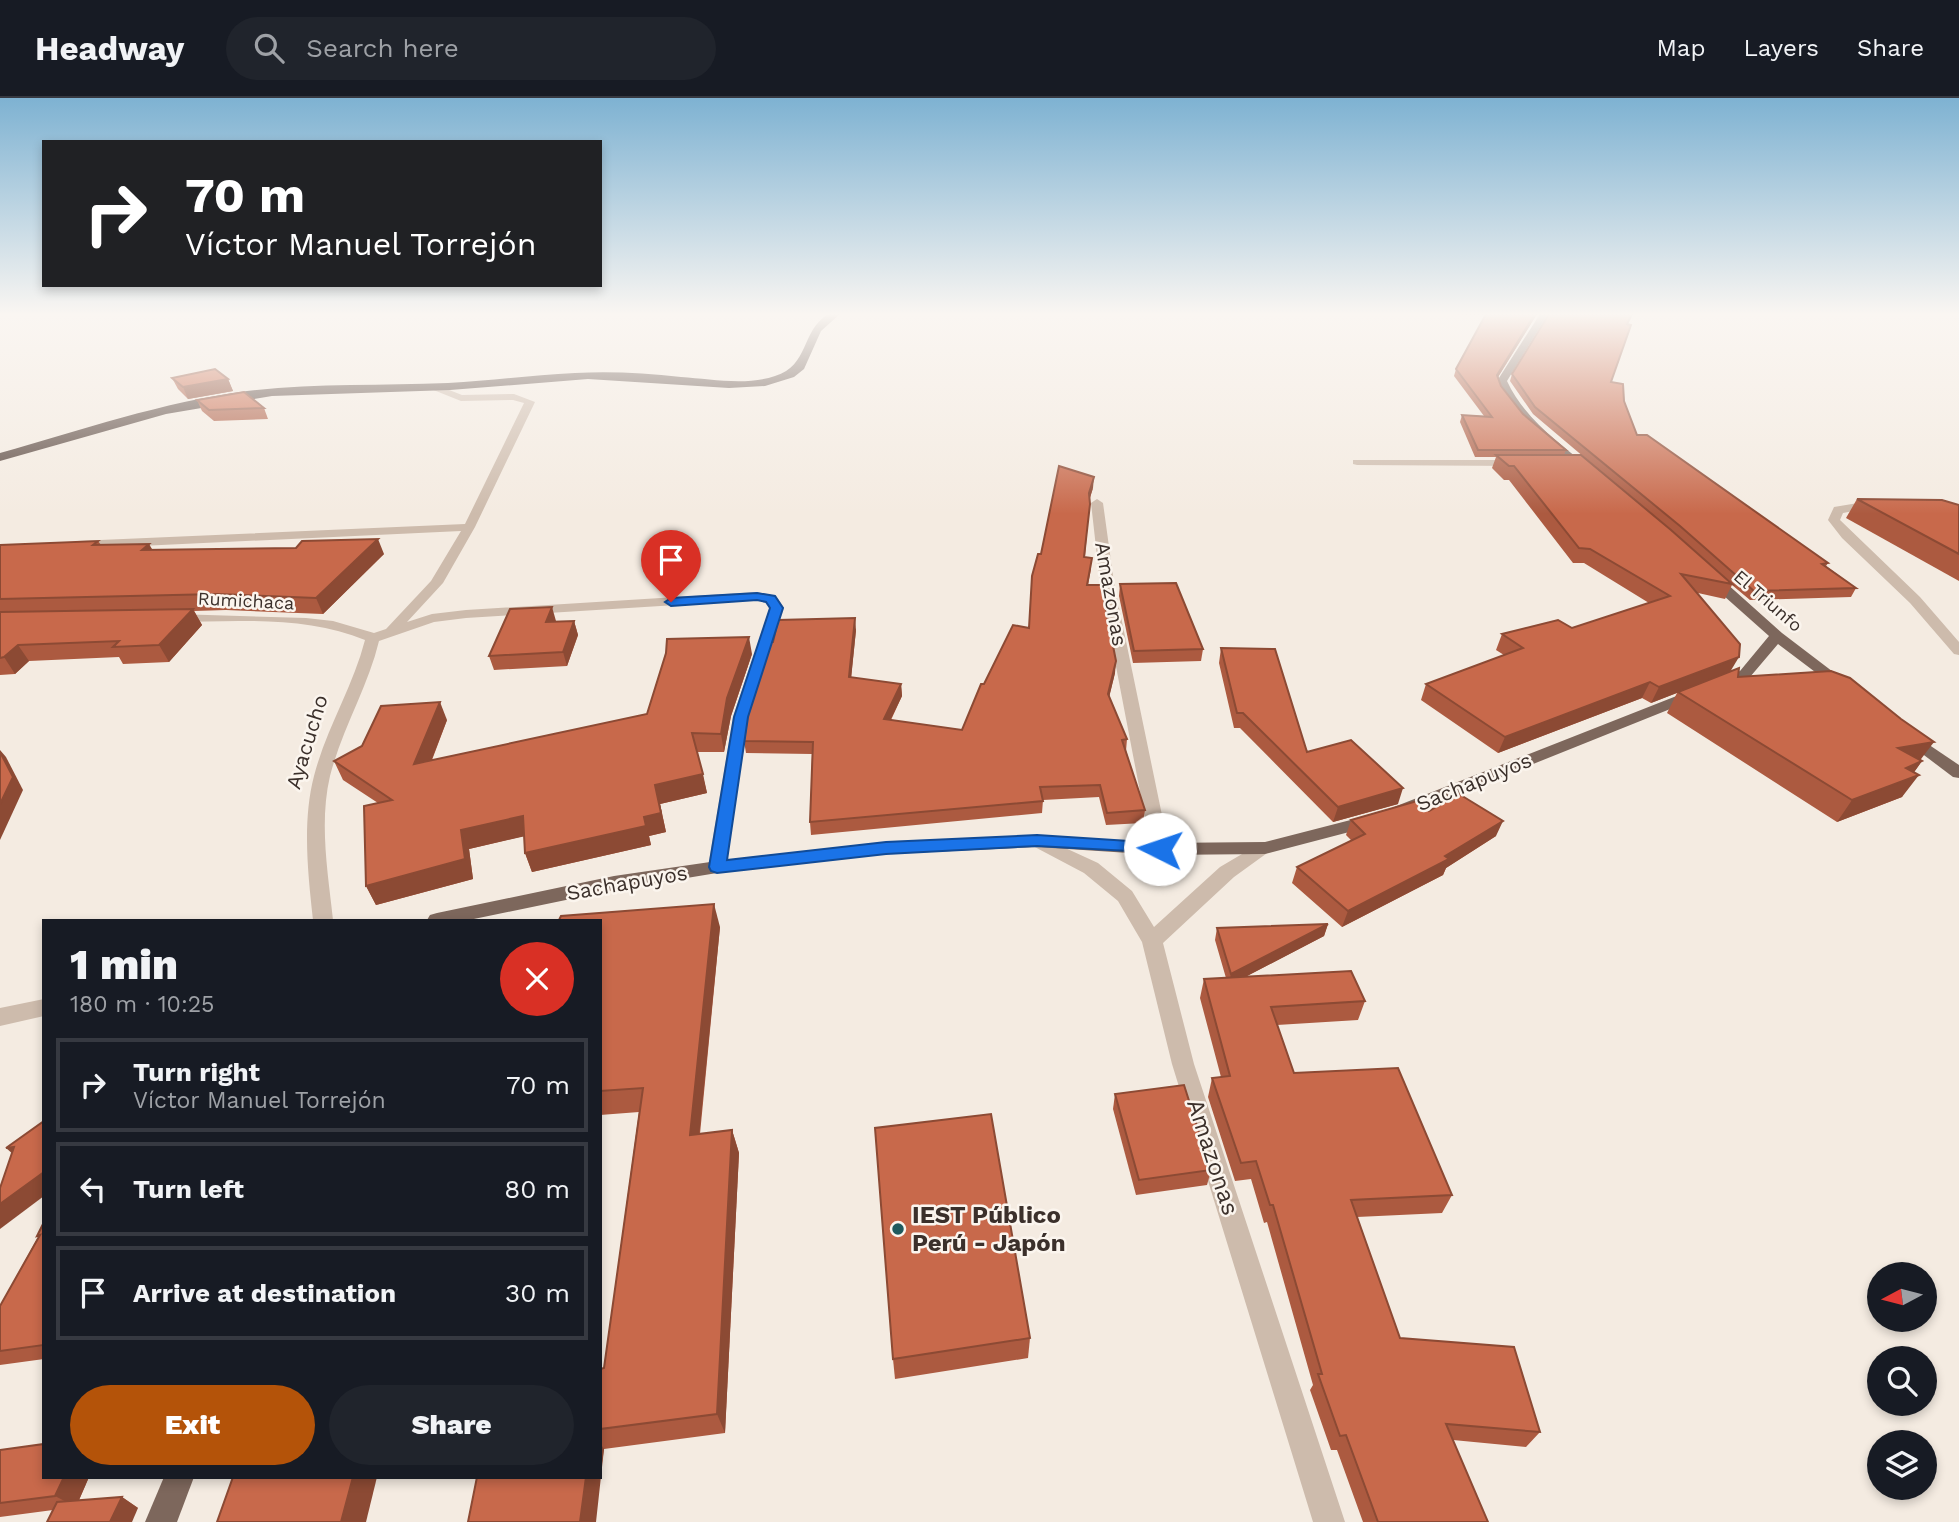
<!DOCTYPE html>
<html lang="en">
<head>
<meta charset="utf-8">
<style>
	body { margin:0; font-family:"Work Sans",sans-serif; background:#20242c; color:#f1f3f6; height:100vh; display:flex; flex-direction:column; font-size:26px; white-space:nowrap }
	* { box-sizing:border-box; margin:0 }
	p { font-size:23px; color:#9ea1a6 }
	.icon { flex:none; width:38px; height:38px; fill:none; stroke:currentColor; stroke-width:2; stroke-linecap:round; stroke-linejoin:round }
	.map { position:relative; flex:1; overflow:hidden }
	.details { position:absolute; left:42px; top:821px; width:560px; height:560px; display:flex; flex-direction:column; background:#171b24; border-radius:0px; box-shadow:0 4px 10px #0003 }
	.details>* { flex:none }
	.banner { position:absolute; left:42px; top:42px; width:560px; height:147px; border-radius:0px; box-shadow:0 4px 10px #0003; background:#202124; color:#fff; overflow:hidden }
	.needle { width:46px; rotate:263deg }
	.tools { position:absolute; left:1867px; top:1164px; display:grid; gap:14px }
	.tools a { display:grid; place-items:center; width:70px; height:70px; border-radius:50%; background:#171b24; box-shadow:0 4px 10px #0003; font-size:35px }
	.pin { position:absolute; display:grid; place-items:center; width:60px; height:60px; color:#fff; margin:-72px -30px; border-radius:50% 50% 50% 0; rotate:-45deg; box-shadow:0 0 7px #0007 }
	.pin .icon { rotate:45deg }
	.me { position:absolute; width:77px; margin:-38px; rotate:274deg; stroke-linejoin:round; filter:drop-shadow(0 0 5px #0008) }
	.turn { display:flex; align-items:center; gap:24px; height:147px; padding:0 28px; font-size:32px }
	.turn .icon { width:91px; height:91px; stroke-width:2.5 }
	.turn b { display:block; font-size:49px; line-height:60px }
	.round { display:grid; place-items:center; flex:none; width:74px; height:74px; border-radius:37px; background:#20242c }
	.summary { display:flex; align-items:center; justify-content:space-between; height:119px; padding:0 28px }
	h1 { font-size:42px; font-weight:800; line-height:52px }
	.cta { display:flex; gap:14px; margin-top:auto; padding:14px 28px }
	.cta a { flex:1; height:80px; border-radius:42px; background:#b45309; color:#fff; font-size:28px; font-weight:800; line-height:80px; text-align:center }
	.cta a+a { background:#20242c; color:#f1f3f6 }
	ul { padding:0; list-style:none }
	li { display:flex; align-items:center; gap:21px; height:94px; margin:0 14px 10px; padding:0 14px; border:4px solid #363941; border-radius:0px }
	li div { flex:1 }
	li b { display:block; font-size:26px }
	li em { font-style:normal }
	header { display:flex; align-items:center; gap:42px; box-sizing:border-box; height:98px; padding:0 35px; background:#171b24; border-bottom:2px solid #363941 }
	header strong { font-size:33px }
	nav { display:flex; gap:38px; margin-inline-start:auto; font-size:24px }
	.search { width:490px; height:63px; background:#20242c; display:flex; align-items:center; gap:18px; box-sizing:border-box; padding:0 24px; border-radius:38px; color:#9ea1a6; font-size:26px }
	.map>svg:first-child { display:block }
</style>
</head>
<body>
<header>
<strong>Headway</strong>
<div class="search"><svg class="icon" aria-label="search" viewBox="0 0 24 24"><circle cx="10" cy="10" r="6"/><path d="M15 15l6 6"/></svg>Search here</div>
<nav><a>Map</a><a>Layers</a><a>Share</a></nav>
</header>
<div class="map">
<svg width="1959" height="1424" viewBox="0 0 1959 1424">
	<rect width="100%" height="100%" fill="#f4ebe1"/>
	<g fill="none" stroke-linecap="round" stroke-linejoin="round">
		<g fill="#cdbbac" fill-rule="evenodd">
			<path d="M434,286L462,297L514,296L535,304L475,429L443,485L407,524L432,516L466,512L757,494L776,498L784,510L749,619L724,774H710L708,769L733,619L770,510L766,504L757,502L466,520L434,524L379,543C368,589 342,631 330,678C319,725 328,775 333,822H313C308,776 302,724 314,678C326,631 353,589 365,542C308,518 236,523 175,524L168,520L175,516L306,520L333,523L374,535L386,531L431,483L461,433L77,451L71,447L77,443L465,426L524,305L513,302L461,303L431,291V287Z"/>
			<polygon points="1353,362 1518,362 1523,365 1518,368 1357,367 1353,366"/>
			<polygon points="1097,401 1103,405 1114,485 1169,751 1166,755 1154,755 1151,751 1100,485 1091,405"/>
			<polygon points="1876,402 1882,406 1880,408 1843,415 1840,422 1920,499 1959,544 1959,557 1954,556 1910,505 1842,440 1828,422 1834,409"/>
			<polygon points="1037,737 1098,765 1132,793 1154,829 1220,769 1259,746 1271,746 1274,750 1234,779 1163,845 1194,966 1345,1424 1313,1424 1172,966 1142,844 1118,803 1084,775 1031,747 1028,743 1031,739"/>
			<polygon points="44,901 44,918 0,928 0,910"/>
		</g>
		<g fill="#7d675c" fill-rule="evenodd">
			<path d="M1540,216H1548L1507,283C1524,320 1559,345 1590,370V374H1582C1550,348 1514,322 1497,283Z"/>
			<polygon points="1711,475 1716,476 1782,535 1845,583 1848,586 1845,589 1835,589 1778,546 1750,579 1406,717 1394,717 1391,713 1394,709 1740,573 1769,538 1706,482 1706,476"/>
			<polygon points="1910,634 1959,667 1959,680 1953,679 1904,642 1902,639 1904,636"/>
			<polygon points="1370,717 1376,719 1379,723 1376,727 1265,756 1160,757 1037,749 886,756 717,775 614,792 469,822 427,822 430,817 437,815 614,778 717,763 886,744 1037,737 1160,745 1265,744"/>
			<polygon points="164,1379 194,1379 177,1424 145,1424"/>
		</g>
		<path fill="#5c4a42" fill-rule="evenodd" d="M828,216H840L821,233L804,271L794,279L765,288L729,290L588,281L450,292L272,298L166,316L0,363V355C81,332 163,304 247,293C313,285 381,288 448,285C490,283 532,277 575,275C610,273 645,275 681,279C711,281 746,288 775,278C810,267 800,234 828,216Z"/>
	</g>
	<g fill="#ac5a40">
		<polygon points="1451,216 1537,216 1498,279 1501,288 1523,316 1566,352 1564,357 1649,414 1533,316 1510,283 1512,276 1628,226 1611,284 1624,303 1637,337 1828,465 1826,468 1856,490 1851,499 1750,502 1732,487 1725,501 1698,495 1730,574 1738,579 1922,663 1914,674 1902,699 1837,724 1667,615 1677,595 1651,605 1642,600 1498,655 1421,602 1426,586 1504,557 1496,552 1502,536 1572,530 1649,505 1584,465 1573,465 1509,382 1504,382 1492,370 1496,359 1475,359 1460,324 1462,317 1484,318 1454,278 1456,271 1486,217"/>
		<polygon points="172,280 228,281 233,293 188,301 178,291"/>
		<polygon points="197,302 264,310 268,321 214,323 202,313"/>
		<polygon points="1093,390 1090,400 1085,459 1091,471 1088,487 1115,575 1109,599 1127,641 1126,653 1145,712 1143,725 1106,727 1099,699 1043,702 1042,715 811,737 810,724 812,656 746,655 744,643 856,532 851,580 901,586 902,598 891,622 962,632 984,586 1029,530 1041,456"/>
		<polygon points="1857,401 1959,407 1959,483 1846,420"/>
		<polygon points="98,443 101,447 152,451 384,456 323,516 226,512 194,513 202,527 169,564 123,566 119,559 29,563 15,576 0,577 0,447"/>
		<polygon points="1120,486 1203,551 1201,563 1133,565 1119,498"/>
		<polygon points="574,523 578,537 567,568 494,572 489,558 556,524"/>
		<polygon points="1221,550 1307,654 1398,706 1333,724 1240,630 1234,630 1219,565"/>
		<polygon points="752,556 731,618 724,654 697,654 707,695 660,706 666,734 649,738 651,747 532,774 525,755 524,738 469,751 473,781 376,807 366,788 378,705 343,682 334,663 447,622 432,662 647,616"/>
		<polygon points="1429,713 1496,738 1446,770 1443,777 1342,829 1292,785 1297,769 1352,743 1346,737 1351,722"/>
		<polygon points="600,822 720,829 700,1036 732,1032 739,1055 725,1335 604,1351 600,1379 600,1271 604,1270 639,1014 600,1017"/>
		<polygon points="1328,826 1324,838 1245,879 1365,903 1358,922 1277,927 1294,975 1452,1097 1442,1115 1357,1119 1400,1240 1540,1334 1526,1349 1453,1342 1488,1424 1363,1424 1337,1352 1331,1352 1310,1292 1313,1287 1267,1124 1264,1125 1251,1081 1235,1083 1208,999 1212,980 1221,979 1200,900 1204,881 1226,880 1215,842 1217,830"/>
		<polygon points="1115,996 1211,1072 1207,1087 1136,1097 1113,1011"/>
		<polygon points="44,1124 44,1261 0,1267 0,1208 38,1139 37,1138"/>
		<polygon points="1030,1240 1028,1260 895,1281 893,1261"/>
		<polygon points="0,1352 44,1379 89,1379 79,1402 122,1399 138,1410 53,1412 0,1419"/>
	</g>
	<g fill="#8c4a34">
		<polygon points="1535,216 1537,216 1495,284 1497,277"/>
		<polygon points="228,281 233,293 188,301 183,289"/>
		<polygon points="1094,379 1093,390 1088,405 1089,395"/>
		<polygon points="378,441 384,456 323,516 316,500"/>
		<polygon points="149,446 158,461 142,452"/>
		<polygon points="552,509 556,523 546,524"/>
		<polygon points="193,511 202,527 169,564 159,547"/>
		<polygon points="855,520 856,532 850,591 849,579"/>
		<polygon points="574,523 578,537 567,568 563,554"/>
		<polygon points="749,539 752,556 731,618 724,654 721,636 727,600"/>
		<polygon points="18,547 29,563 15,576 4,559"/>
		<polygon points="1739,559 1730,574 1651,605 1659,589"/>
		<polygon points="1116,563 1115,575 1107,608 1108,596"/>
		<polygon points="1650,584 1642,600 1498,655 1505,639"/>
		<polygon points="901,586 902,598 885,633 884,621"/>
		<polygon points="440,604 447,622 423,684 414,666"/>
		<polygon points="1934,644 1918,665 1898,650"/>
		<polygon points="0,652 6,659 23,692 0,742"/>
		<polygon points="1922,663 1910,680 1919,677 1902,699 1837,724 1852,702 1906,670"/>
		<polygon points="703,676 707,695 660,706 666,734 649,738 651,747 532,774 525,755 644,719 655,687"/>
		<polygon points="1403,690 1398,706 1333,724 1338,709"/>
		<polygon points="523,718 530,737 469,751 473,781 376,807 366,788 461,732"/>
		<polygon points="1503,723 1496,738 1446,770 1443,777 1342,829 1348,813 1445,758"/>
		<polygon points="714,806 720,829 697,1059 690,1037"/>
		<polygon points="1328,826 1324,838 1228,888 1231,876"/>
		<polygon points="732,1032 739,1055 725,1335 717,1316"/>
		<polygon points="14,1049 22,1064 6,1050"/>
		<polygon points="44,1074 44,1098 0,1131 0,1106"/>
		<polygon points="600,1345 604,1351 596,1424 580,1424 586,1379 600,1379"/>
		<polygon points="64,1379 89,1379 76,1409 55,1398"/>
		<polygon points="353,1379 377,1379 366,1424 341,1424"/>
		<polygon points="122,1399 138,1410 132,1424 110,1424"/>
	</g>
	<g fill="#c8694b" stroke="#8c4a34" stroke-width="2">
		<polygon points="1486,216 1535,216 1497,277 1501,288 1523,316 1566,352 1478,352 1462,317 1492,319 1456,271"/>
		<polygon points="1549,216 1632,216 1627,226 1631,227 1611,284 1623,286 1624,303 1637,337 1647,337 1828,465 1822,466 1856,490 1754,493 1680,428 1535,309 1512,276"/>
		<polygon points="215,271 228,281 183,289 172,280"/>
		<polygon points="244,294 264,310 209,312 197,302"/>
		<polygon points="1496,357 1581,357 1671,432 1732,486 1681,476 1740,546 1739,559 1659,589 1650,584 1505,639 1426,586 1523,550 1502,536 1558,522 1572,530 1670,498 1590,451 1579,450 1514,368 1509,368"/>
		<polygon points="1059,368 1094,379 1089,395 1090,406 1084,459 1092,460 1087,487 1101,487 1116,563 1108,596 1127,641 1122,642 1145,712 1107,715 1100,687 1040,689 1043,703 810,724 813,644 744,643 749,607 770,544 773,544 778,522 855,520 849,579 901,586 884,621 962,632 981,586 984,586 1013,527 1029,530 1032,478 1038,456 1041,456"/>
		<polygon points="1857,401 1942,402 1959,407 1959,456"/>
		<polygon points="378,441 316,500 217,496 0,501 0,447 98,443 93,447 149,446 142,452 296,450 302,443"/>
		<polygon points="1176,485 1203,551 1134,553 1120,486"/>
		<polygon points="552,509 546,524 574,523 563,554 489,558 510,511"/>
		<polygon points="193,511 159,547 113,549 119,543 18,547 4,559 0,560 0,514"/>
		<polygon points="749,539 727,600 721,636 692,635 703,676 655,687 661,715 644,719 646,728 525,755 523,718 461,732 465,761 366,788 364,708 392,702 334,663 362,648 381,608 440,604 414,666 647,616 666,555 667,541"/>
		<polygon points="1221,550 1275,551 1307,654 1351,642 1403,690 1338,709 1243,615 1237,615"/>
		<polygon points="1739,570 1738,579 1831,573 1850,580 1901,621 1934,644 1898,650 1922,663 1906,670 1919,677 1852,702 1678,594"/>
		<polygon points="0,654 13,679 0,706"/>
		<polygon points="1459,696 1503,723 1445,758 1449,761 1348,813 1297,769 1365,736 1351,722 1417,703 1429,713"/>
		<polygon points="714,806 690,1037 732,1032 717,1316 600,1331 600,1271 604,1270 643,990 600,993 600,822 559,822 561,818"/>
		<polygon points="1328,826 1231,876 1217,830"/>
		<polygon points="1351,873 1365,903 1271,909 1294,975 1398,970 1452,1097 1351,1102 1400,1240 1514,1249 1540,1334 1446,1326 1488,1424 1378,1424 1346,1337 1340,1338 1318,1276 1322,1276 1273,1107 1270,1107 1256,1063 1241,1065 1212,980 1230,978 1204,881"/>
		<polygon points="1184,987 1211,1072 1139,1082 1115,996"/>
		<polygon points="991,1016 1030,1240 893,1261 875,1030"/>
		<polygon points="44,1023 44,1074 0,1106 0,1090 14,1049 6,1050"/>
		<polygon points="44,1124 44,1247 0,1253 0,1208 40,1137 37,1138"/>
		<polygon points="44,1346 44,1379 64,1379 55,1398 0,1405 0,1352"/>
		<polygon points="233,1379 353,1379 341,1424 217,1424"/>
		<polygon points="477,1379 586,1379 580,1424 468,1424"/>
		<polygon points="122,1399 110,1424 47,1424 57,1404"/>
	</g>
	<linearGradient id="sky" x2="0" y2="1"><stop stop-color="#7eb2d2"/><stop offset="0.52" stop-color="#faf6f2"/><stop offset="1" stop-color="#faf6f2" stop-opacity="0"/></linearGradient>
	<rect width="1959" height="416" fill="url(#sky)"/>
	<polygon fill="#1a73e8" stroke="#114b97" stroke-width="2" points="757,495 775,498 783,510 748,619 727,762 886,744 1037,737 1160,745 1169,751 1166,755 1037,748 886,756 717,775 711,773 709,769 734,619 770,510 766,504 757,502 671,508 665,504 671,500"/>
	<circle fill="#1f5a5e" stroke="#fbf5ee" stroke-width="2.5" cx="898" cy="1131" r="7"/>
	<g text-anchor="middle" stroke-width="5" stroke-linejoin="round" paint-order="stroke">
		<g font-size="18" fill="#3b302b" stroke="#fbf5ee">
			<text transform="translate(246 503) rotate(3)" y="6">Rumichaca</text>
			<text transform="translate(1768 503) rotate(41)" y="6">El Triunfo</text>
		</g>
		<g font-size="21" fill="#3b302b" stroke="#fbf5ee">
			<text transform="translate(1111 496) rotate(80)" y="7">Amazonas</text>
			<text transform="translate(307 644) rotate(-73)" y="7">Ayacucho</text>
			<text transform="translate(1474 684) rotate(-22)" y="7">Sachapuyos</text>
			<text transform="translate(627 785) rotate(-10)" y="7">Sachapuyos</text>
		</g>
		<g font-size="24" fill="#3b302b" stroke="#fbf5ee">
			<text transform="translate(1213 1059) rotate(72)" y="8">Amazonas</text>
		</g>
		<g font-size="24" font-weight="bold" fill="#3b302b" stroke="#fbf5ee" text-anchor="start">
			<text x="912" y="1125">IEST Público<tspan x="912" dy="28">Perú - Japón</tspan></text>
		</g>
	</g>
</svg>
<div class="tools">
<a><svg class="needle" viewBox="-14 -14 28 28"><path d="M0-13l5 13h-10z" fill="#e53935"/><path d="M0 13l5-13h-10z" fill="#9ea1a6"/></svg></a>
<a><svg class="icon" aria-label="search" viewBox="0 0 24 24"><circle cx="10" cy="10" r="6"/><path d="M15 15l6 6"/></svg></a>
<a><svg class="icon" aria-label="layers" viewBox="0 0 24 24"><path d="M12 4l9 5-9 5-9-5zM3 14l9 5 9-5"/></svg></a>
</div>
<div class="pin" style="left:671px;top:504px;background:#d93025"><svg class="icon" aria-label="arrive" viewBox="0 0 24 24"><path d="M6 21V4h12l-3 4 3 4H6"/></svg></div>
<svg class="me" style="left:1160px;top:751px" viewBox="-20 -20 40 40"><circle r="19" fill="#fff"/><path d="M0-13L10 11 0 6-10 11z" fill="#1a73e8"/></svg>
<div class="banner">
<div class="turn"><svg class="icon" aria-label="right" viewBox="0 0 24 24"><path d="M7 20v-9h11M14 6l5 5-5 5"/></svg><div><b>70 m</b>Víctor Manuel Torrejón</div></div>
</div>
<section class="details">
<div class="summary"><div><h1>1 min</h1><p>180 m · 10:25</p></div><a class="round" style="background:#d93025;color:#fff"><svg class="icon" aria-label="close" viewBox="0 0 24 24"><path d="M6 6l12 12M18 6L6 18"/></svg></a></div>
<ul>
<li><svg class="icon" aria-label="right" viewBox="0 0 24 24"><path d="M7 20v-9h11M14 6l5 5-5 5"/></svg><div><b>Turn right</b><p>Víctor Manuel Torrejón</p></div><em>70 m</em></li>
<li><svg class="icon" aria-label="left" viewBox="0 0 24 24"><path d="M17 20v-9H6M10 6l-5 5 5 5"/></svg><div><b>Turn left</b></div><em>80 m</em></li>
<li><svg class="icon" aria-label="arrive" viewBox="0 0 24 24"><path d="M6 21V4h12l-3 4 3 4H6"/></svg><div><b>Arrive at destination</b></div><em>30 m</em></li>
</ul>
<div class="cta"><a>Exit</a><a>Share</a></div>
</section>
</div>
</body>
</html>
